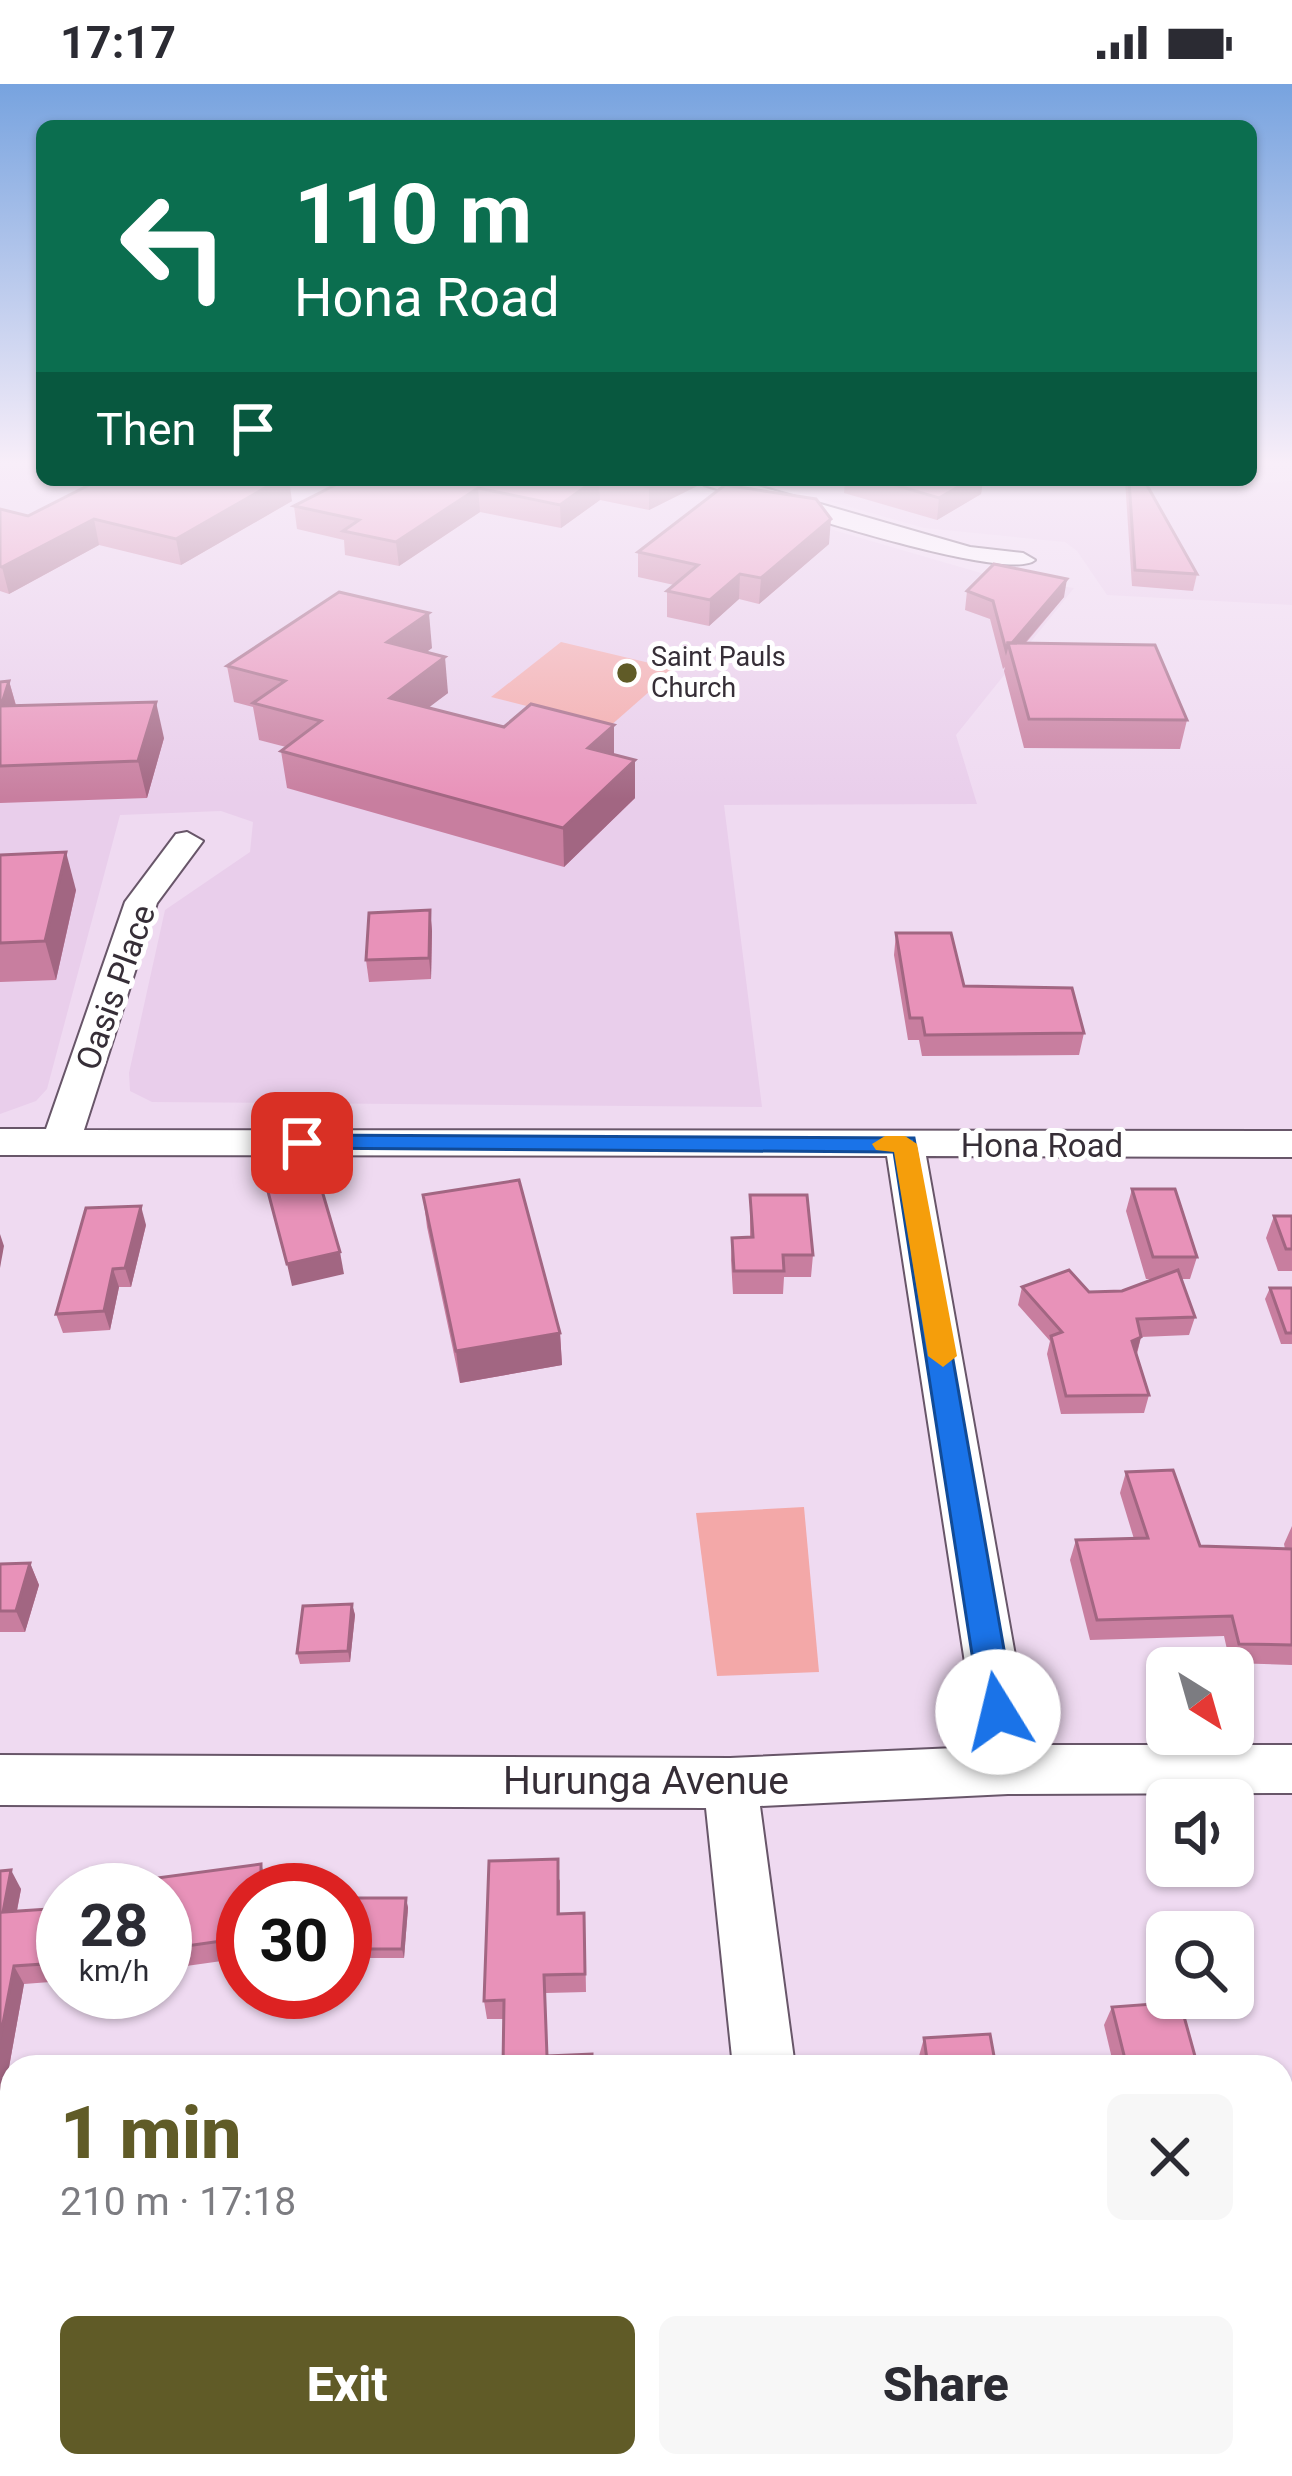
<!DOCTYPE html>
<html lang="en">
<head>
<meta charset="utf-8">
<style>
	body { margin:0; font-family:Roboto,sans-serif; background:#f7f7f7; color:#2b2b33; height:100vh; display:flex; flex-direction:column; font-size:45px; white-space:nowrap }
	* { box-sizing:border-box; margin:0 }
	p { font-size:39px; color:#7c7c81 }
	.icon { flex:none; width:66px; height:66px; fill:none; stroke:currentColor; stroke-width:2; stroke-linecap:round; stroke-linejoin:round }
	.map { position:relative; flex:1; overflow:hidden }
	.drawer { position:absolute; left:0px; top:1971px; width:1293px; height:423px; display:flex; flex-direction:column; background:#fff; border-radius:36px 36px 0 0; box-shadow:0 3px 9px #0004 }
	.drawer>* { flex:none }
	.top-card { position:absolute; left:36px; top:36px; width:1221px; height:366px; border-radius:18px; box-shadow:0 3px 9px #0004; background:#0b6e4f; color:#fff; overflow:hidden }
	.needle { width:78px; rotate:143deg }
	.controls { position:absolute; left:1146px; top:1563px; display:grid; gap:24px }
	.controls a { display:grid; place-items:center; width:108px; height:108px; border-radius:18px; background:#fff; box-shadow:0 3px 9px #0004; font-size:60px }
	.speed { position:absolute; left:36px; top:1779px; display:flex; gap:24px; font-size:60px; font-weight:700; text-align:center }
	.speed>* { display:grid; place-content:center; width:156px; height:156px; border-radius:50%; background:#fff; box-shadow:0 3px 9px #0004; line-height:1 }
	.speed small { font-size:30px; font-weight:400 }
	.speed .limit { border:18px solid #d22; background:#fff; color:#111 }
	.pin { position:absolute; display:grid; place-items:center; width:102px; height:102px; color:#fff; margin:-51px; border-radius:24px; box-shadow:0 6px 18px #0006 }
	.me { position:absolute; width:132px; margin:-66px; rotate:351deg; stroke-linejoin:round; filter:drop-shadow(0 0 9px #0008) }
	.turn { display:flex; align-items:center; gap:42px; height:252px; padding:0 60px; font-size:54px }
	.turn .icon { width:156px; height:156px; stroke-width:2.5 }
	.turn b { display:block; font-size:84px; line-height:102px }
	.then { display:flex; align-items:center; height:114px; padding:0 60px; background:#0003; gap:24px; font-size:45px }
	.round { display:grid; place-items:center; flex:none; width:126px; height:126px; border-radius:18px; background:#f7f7f7 }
	.summary { display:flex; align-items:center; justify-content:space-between; height:204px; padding:0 60px }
	h1 { font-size:72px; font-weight:800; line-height:90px; color:#605b27 }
	.action { display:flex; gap:24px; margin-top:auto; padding:24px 60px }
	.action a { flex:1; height:138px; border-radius:18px; background:#605b27; color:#fff; font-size:48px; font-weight:800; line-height:138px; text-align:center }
	.action a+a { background:#f7f7f7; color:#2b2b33 }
	.status { display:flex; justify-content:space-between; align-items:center; height:84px; padding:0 60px; background:#fff; direction:ltr }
	.status svg { height:33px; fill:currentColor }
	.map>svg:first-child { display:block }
</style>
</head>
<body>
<div class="status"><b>17:17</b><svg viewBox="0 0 49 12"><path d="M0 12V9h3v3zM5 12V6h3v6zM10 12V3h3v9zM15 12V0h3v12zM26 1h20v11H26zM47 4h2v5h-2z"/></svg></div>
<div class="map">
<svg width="1292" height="2392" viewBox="0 0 1292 2392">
	<rect width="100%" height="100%" fill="#efdaf1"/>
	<g fill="#e9ceeb">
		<polygon points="0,380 42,380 42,396 662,396 998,494 1074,504 956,651 977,720 724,721 762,1023 152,1018 130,1007 129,989 165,826 250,768 253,738 221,727 120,731 47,1005 36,1017 0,1030"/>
		<polygon points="755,396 1125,396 1209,403 1292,397 1292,521 1107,511 1077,467 1065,458 924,444"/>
	</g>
	<g fill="#f3a8a8">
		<polygon points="561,558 675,585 609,643 491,613"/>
		<polygon points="804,1423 819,1588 717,1592 696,1429"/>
	</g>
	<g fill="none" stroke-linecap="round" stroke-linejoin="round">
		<defs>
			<g id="minor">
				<path d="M701,396H737L970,463L1023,469L1035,476C1008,501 752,415 704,401Z"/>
				<polygon points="187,748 203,757 157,819 84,1046 1292,1047 1292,1073 926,1072 1031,1661 1292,1661 1292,1709 1008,1710 760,1722 795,1983 733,1983 706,1724 0,1721 0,1671 730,1674 978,1663 887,1072 0,1071 0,1045 46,1045 125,818 176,750"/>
				<polygon points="778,2382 848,2382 850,2392 780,2392"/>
			</g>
		</defs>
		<use href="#minor" stroke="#685669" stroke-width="4"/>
		<use href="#minor" fill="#fff" fill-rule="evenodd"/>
	</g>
	<g fill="#c87e9f">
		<polygon points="345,396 699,396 699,401 649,426 600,416 561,444 480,428 399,482 345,471 344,456 297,445 294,422"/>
		<polygon points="845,396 983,396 981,410 937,436 844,409"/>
		<polygon points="1125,396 1144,396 1197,490 1193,507 1132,502"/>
		<polygon points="292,417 181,481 99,461 9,510 0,507 0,425 28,432"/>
		<polygon points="829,460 759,520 739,515 709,542 667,533 667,507 674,501 638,493 638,468"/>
		<polygon points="967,507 1064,513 1025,560 1187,636 1180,665 1024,664 1004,587 1005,583 1003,585 990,535 965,526"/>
		<polygon points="432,564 426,568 448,609 428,623 504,643 614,641 614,671 635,714 564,783 287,704 281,667 286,663 259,656 253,623 234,618 227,582"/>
		<polygon points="9,597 16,621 164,654 147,714 0,719 0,598"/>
		<polygon points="0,771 76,806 56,896 0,898"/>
		<polygon points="430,826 432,847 431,895 369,898 366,876"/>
		<polygon points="896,849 964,902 1084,949 1079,971 922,972 919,956 908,956 894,871"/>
		<polygon points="1132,1105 1197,1173 1190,1195 1181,1195 1195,1233 1189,1251 1141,1253 1137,1270 1149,1311 1144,1329 1061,1330 1047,1270 1050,1257 1018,1221 1022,1203 1089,1208 1122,1207 1153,1195 1146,1195 1126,1127"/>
		<polygon points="423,1111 560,1249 562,1281 460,1299 427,1143"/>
		<polygon points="750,1111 813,1171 811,1193 784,1193 783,1210 733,1210 731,1176 732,1154 750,1153"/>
		<polygon points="1274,1132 1292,1132 1292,1187 1278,1187 1266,1154"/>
		<polygon points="146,1141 131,1203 119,1203 110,1246 63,1249 56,1230"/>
		<polygon points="1270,1204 1292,1204 1292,1260 1281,1260 1265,1215"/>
		<polygon points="1126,1388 1200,1462 1285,1465 1284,1460 1292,1442 1292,1581 1230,1579 1224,1552 1090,1556 1070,1476 1076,1456 1134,1455 1120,1409"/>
		<polygon points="30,1479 39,1501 25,1548 0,1548 0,1480"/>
		<polygon points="352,1520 355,1531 350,1578 300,1580 297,1569"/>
		<polygon points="0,1787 21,1805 17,1827 63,1824 63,1897 24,1900 0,2033"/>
		<polygon points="560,1795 560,1830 585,1848 586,1908 546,1909 503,1983 504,1935 487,1935 484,1917"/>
		<polygon points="267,1800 267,1806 243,1806 243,1874 165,1885 165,1806"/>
		<polygon points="345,1814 406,1814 408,1824 404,1874 345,1874"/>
		<polygon points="1112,1923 1198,1983 1114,1983 1104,1941"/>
		<polygon points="924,1954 996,1983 920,1983 919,1972"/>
		<polygon points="12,2041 12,2278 0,2279 0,2042"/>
		<polygon points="1281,2073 1292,2106 1292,2149 1290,2152 1281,2153"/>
		<polygon points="974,2382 1137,2382 1139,2392 976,2392"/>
		<polygon points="1194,2382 1281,2382 1292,2392 1196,2392"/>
	</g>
	<g fill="#a26682">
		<polygon points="279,396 289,396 292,417 181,481 176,455"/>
		<polygon points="595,396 599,396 600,416 561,444 560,421"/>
		<polygon points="663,396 699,396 699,401 649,426 649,403"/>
		<polygon points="970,396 983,396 981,410 937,436 939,414"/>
		<polygon points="478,404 480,428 399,482 396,458"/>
		<polygon points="94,435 99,461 9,510 2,483"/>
		<polygon points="831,435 829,460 759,520 761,494"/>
		<polygon points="740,490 739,515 709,542 710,516"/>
		<polygon points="1067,495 1064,513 1012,574 1009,562"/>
		<polygon points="429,529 432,564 391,594 387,558"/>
		<polygon points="445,573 448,609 394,650 390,614"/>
		<polygon points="9,597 19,633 1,622"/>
		<polygon points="156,618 164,654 147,714 138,677"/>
		<polygon points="614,641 614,678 588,664"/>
		<polygon points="635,676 635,714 564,783 563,744"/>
		<polygon points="66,768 76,806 56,896 45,857"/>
		<polygon points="430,826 432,847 431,895 429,874"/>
		<polygon points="141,1122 146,1141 131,1203 125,1184"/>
		<polygon points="0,1150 4,1162 0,1184"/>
		<polygon points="340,1168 344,1190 292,1202 287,1180"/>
		<polygon points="113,1185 119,1203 110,1246 104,1227"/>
		<polygon points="560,1249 562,1281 460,1299 456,1267"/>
		<polygon points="1141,1253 1136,1271 1132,1257"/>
		<polygon points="30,1479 39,1501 25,1548 16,1527"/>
		<polygon points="352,1520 355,1531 350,1578 348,1567"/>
		<polygon points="261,1780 267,1800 267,1806 261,1806"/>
		<polygon points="11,1786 21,1805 13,1846 3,1828"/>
		<polygon points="406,1814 408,1824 404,1874 402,1865"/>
		<polygon points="63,1851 63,1888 58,1879"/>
		<polygon points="14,1882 24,1900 0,2033 0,1955"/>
	</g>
	<g fill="#e892b9" stroke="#a26682" stroke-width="3">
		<polygon points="99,396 279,396 176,455 94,435 2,483 0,482 0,425 28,432"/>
		<polygon points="345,396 595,396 560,421 478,404 396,458 343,447 359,436 294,422"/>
		<polygon points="615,396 663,396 649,403"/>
		<polygon points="878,396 970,396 939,414"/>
		<polygon points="1129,396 1144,396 1197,490 1135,486"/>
		<polygon points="725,401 816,415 831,435 761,494 740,490 710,516 667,507 698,481 638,468"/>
		<polygon points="994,480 1067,495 1012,559 1008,559 1006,566 993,517 967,507"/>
		<polygon points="339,508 429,529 387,558 445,573 390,614 504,643 531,620 614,641 588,664 635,676 563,744 281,667 321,637 253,619 285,597 227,582"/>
		<polygon points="1008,559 1155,561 1187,636 1029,635"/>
		<polygon points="9,597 1,622 156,618 138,677 0,682 0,598"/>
		<polygon points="66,768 45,857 0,859 0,771"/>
		<polygon points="430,826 429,874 366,876 369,829"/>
		<polygon points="896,849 951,849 964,902 1072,904 1084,949 925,951 922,934 910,934"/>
		<polygon points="318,1093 340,1168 287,1180 267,1104"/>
		<polygon points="519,1096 560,1249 456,1267 423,1111"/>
		<polygon points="1132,1105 1175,1105 1197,1173 1153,1173"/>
		<polygon points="750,1111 807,1111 813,1171 783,1171 784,1187 734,1187 732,1154 753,1153"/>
		<polygon points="141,1122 125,1184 113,1185 104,1227 56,1230 86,1124"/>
		<polygon points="1274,1132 1292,1132 1292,1165 1286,1165"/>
		<polygon points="1069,1186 1089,1208 1122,1207 1178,1186 1195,1233 1137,1235 1141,1253 1132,1257 1149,1311 1066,1312 1051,1252 1062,1248 1022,1203"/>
		<polygon points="1270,1204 1292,1204 1292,1249 1286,1249"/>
		<polygon points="1173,1386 1200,1462 1292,1465 1292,1561 1239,1560 1232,1532 1097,1536 1076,1456 1148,1454 1126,1388"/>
		<polygon points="30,1479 16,1527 0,1527 0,1480"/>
		<polygon points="352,1520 348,1567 297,1569 303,1522"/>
		<polygon points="558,1775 558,1830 584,1829 585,1890 544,1891 547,1972 592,1970 592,1983 503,1983 504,1916 484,1917 489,1777"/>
		<polygon points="261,1780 261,1806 243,1806 243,1854 165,1865 165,1806 142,1806 142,1796"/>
		<polygon points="11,1786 3,1828 63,1824 63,1851 58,1879 14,1882 0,1955 0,1787"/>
		<polygon points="345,1814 406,1814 402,1865 345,1865"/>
		<polygon points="1180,1918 1198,1983 1127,1983 1112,1923"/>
		<polygon points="990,1950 996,1983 928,1983 924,1954"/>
		<polygon points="12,2041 12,2259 0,2259 0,2042"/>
		<polygon points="1281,2073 1292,2106 1292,2139 1281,2140"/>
		<polygon points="1281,2306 1292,2306 1292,2392 1209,2392 1207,2382 1281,2382"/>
		<polygon points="983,2382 1137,2382 1139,2392 985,2392"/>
		<polygon points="597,2383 597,2392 510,2392"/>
	</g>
	<linearGradient id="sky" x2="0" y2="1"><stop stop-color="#77a3df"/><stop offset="0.53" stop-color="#f8eef9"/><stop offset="1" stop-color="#f8eef9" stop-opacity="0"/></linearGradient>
	<rect width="1292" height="715" fill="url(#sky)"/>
	<polygon fill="#1a73e8" stroke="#114b97" stroke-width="3" points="302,1051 914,1054 1015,1628 1010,1639 998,1643 986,1639 981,1628 894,1068 294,1064 290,1059"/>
	<polygon fill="#f59e0b" points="905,1052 917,1060 957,1272 943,1283 928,1272 894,1068 876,1066 872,1060 885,1052"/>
	<circle fill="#605b27" stroke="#fff" stroke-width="4.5" cx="627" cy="589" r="12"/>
	<g text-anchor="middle" stroke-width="10" stroke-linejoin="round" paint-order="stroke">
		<g font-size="27" fill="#362e37" stroke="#fff" text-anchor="start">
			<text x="651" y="582">Saint Pauls<tspan x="651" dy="31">Church</tspan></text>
		</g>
		<g font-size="33" fill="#362e37" stroke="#fff">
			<text transform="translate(115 903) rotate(-70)" y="12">Oasis Place</text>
			<text x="1042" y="1073">Hona Road</text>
		</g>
		<g font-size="39" fill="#362e37" stroke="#fff">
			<text x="646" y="1710">Hurunga Avenue</text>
		</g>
	</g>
</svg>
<div class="controls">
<a><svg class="needle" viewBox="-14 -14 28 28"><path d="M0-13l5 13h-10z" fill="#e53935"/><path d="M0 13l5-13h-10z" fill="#7c7c81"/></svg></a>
<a><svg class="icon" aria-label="sound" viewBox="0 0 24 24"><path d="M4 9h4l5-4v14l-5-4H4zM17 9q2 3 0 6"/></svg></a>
<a><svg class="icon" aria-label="search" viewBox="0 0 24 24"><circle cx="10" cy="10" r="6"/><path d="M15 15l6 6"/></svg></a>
</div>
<div class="speed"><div>28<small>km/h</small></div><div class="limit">30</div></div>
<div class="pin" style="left:302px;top:1059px;background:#d93025"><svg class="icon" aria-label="arrive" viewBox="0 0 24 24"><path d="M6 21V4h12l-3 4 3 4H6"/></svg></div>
<svg class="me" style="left:998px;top:1628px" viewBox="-20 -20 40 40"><circle r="19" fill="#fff"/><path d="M0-13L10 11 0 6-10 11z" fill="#1a73e8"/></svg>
<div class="top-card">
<div class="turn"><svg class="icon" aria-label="left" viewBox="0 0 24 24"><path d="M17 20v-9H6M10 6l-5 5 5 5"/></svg><div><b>110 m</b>Hona Road</div></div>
<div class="then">Then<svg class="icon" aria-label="arrive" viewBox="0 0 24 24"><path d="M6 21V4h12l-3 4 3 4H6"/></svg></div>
</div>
<section class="drawer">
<div class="summary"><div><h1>1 min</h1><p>210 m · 17:18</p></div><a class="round"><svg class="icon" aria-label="close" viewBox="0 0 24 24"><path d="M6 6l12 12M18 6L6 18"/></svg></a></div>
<div class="action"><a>Exit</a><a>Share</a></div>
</section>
</div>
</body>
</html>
